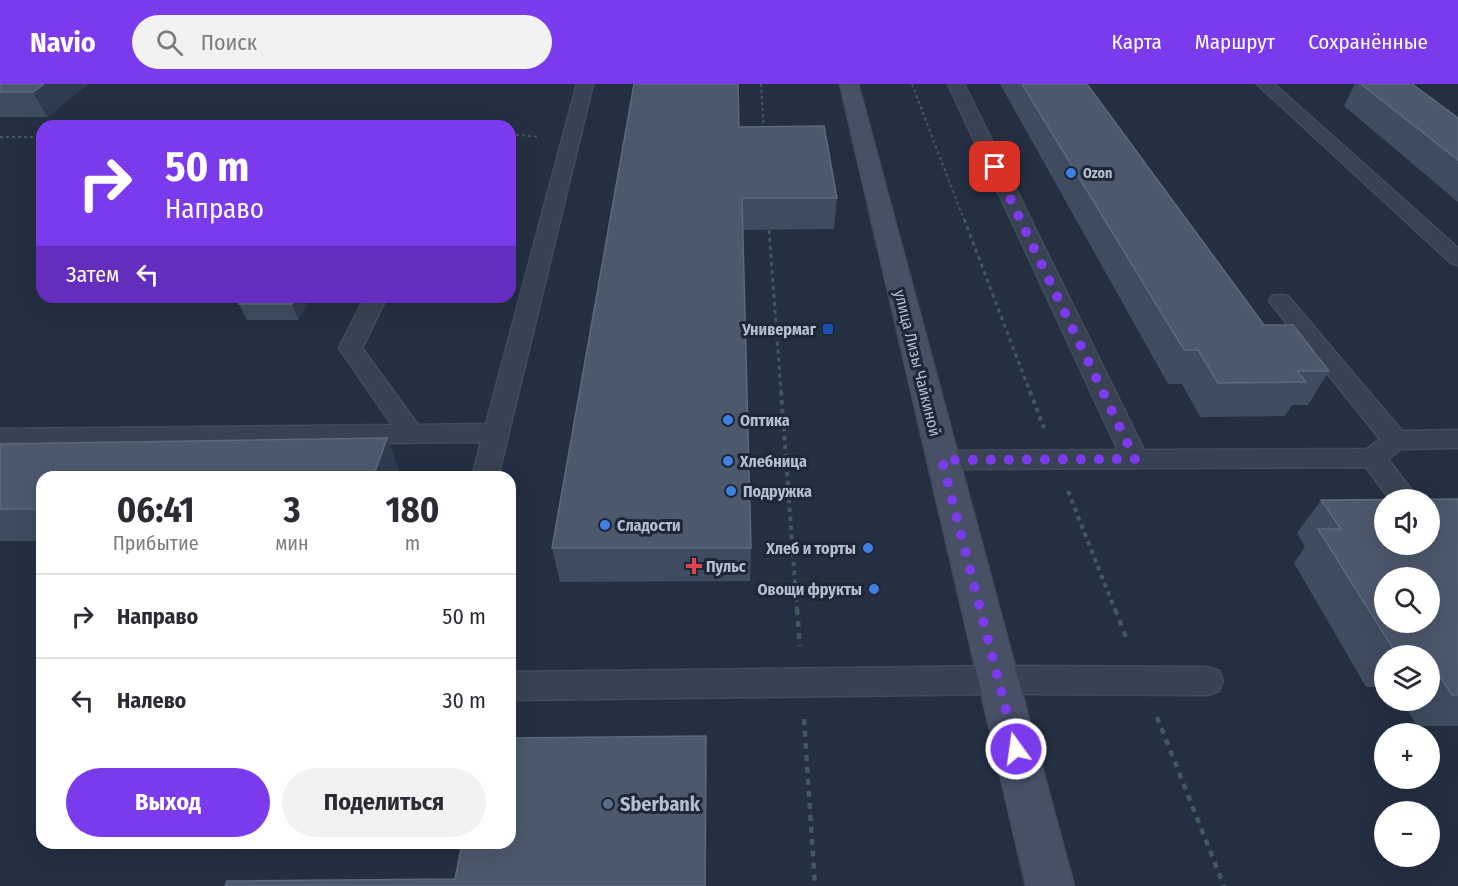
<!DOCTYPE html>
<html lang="ru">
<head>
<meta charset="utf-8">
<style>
	body { margin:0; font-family:"Fira Sans Condensed",sans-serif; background:#f2f2f3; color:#2b2b33; height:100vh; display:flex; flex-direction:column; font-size:22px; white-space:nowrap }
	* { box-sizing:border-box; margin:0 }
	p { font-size:20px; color:#7c7c81 }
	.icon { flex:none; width:33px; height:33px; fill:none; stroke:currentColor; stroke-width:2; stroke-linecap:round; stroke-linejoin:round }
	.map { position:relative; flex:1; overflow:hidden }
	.details { position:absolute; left:36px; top:387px; width:480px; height:378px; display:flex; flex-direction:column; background:#fff; border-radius:18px; box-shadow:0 6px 24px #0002 }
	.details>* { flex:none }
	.top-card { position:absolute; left:36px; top:36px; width:480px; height:183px; border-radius:18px; box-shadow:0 6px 24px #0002; background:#7c3aed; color:#fff; overflow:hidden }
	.fabs { position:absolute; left:1374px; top:405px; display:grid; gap:12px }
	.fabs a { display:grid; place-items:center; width:66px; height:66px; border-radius:50%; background:#fff; box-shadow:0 6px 24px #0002; font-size:30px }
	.pin { position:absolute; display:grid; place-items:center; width:51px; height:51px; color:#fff; margin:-26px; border-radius:12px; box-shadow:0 3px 9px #0006 }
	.me { position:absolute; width:66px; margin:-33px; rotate:346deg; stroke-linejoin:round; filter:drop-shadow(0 0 4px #0008) }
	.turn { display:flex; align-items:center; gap:21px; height:126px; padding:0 30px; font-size:27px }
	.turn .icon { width:78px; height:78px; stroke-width:2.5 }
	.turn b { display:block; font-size:42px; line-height:51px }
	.then { display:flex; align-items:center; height:57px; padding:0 30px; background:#0003; gap:12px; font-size:22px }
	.eta { display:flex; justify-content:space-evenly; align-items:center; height:102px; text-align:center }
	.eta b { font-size:36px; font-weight:700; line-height:42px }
	.cta { display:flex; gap:12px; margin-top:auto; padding:12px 30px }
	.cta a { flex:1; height:69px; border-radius:36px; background:#7c3aed; color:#fff; font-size:24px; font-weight:700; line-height:69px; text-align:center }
	.cta a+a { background:#f2f2f3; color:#2b2b33 }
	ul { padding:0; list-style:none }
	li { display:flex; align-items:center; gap:18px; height:84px; padding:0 30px; border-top:2px solid #e1e1e2 }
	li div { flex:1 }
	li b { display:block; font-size:22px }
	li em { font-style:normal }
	header { display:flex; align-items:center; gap:36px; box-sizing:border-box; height:84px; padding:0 30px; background:#7c3aed; color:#fff }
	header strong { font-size:28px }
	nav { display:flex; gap:33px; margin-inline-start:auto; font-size:21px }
	.search { width:420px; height:54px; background:#f2f2f3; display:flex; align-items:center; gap:15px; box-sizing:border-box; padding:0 21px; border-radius:33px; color:#7c7c81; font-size:22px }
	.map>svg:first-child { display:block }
</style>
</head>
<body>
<header>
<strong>Navio</strong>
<div class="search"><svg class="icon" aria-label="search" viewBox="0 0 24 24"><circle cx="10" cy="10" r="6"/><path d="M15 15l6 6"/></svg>Поиск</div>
<nav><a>Карта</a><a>Маршрут</a><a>Сохранённые</a></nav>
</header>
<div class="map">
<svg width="1458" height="802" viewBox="0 0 1458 802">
	<rect width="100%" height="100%" fill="#242f42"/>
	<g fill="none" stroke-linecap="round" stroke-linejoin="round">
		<defs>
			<g id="service">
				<polygon points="577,0 593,0 498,393 472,393 481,358 0,363 0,345 392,341 339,264 365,213 387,213 362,264 418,341 486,340"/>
				<polygon points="948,0 964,0 1144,366 1367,365 1380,355 1269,217 1272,212 1280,211 1288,212 1402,347 1458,346 1458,364 1401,365 1388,375 1419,416 1390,416 1366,383 942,385 933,382 929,376 933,370 942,367 1118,366"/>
				<polygon points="1257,0 1274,0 1458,164 1458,181 1451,179"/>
				<polygon points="999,582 1207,583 1219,587 1223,597 1219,607 1207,611 999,610 510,616 510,588"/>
			</g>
			<polygon id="secondary" points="840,0 858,0 1074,802 1026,802"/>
		</defs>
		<use href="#service" stroke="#434b5b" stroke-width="3"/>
		<use href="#secondary" stroke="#434b5b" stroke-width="3"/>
		<g stroke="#40575b" stroke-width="2" stroke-dasharray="3 3" stroke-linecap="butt">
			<polyline points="761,0 764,47"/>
			<polyline points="912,0 964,136"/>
			<polyline points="510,50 539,53"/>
			<polyline points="0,53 42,53"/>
		</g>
		<g stroke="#40575b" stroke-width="3" stroke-dasharray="4 4" stroke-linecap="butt">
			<polyline points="964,135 1030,308"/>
			<polyline points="769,146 781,308"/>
		</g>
		<g stroke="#40575b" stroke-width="4" stroke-dasharray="4.5 4.5" stroke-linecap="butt">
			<polyline points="781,307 797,526"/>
			<polyline points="1030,307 1044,344"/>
			<polyline points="1068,407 1115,526"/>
		</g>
		<g stroke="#40575b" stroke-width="4.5" stroke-dasharray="6 6" stroke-linecap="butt">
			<polyline points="797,525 800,562"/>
			<polyline points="1115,525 1128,559"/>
			<polyline points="1157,633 1224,802"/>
			<polyline points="804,635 815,802"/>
		</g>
		<use href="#service" fill="#394252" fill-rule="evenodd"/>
		<use href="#secondary" fill="#475065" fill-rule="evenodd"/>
	</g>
	<g fill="#3f4c60">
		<polygon points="0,0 88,0 47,33 0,33"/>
		<polygon points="1000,0 1087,0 1264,241 1329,287 1308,321 1292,321 1285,332 1200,333 1182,300 1168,300"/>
		<polygon points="1355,0 1412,0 1458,34 1458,118 1344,22"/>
		<polygon points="739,43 837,114 834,145 742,146 751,464 750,497 560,498 552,464"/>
		<polygon points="244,213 312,213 298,236 247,236 239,220"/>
		<polygon points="387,354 399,386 42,393 42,457 0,457 0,360"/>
		<polygon points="1458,415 1458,642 1417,642 1401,616 1430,616 1430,572 1384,572 1384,603 1366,603 1294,479 1305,463 1297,449 1321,416"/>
	</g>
	<g fill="#2f3b4f">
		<polygon points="44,0 88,0 47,33 33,8"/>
		<polygon points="296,213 312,213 298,236 292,220"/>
		<polygon points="387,354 399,386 397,393 373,393"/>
		<polygon points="706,652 707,679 706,802 705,802"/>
	</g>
	<g fill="#4c586c" stroke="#5c687b" stroke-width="1.5" fill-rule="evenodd">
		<polygon points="0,0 44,0 33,8 0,8"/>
		<polygon points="634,0 738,0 739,43 824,42 837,114 742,114 751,464 552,464"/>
		<polygon points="1022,0 1087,0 1264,241 1293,241 1329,287 1297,287 1306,298 1218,299 1198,266 1184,266"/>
		<polygon points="1361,0 1412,0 1458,34 1458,76"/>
		<polygon points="244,213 296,213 292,220 239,220"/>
		<polygon points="387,354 373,393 42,393 42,425 0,425 0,360"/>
		<path d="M1458,415V611H1452L1430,577V572L1397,571L1318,445H1341L1321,416ZM1384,416H1430V460H1384ZM1384,494H1430V538H1384Z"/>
		<polygon points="706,652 705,802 225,802 227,797 455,795 462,759 510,759 510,654"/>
	</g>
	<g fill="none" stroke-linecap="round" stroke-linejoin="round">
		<polyline stroke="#7c3aed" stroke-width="10" stroke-dasharray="0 18" points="995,83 1135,375 942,376 1016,665"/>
	</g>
	<g fill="#3f7fe0" stroke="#1d2737" stroke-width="2">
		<circle cx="1071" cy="89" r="6"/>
		<circle cx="728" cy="336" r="6"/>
		<circle cx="728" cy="377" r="6"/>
		<circle cx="731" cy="407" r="6"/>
		<circle cx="605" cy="441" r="6"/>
		<circle cx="868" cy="464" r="6"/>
		<circle cx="874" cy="505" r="6"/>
	</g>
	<rect fill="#1a4fb4" stroke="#1d2737" stroke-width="2" x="822" y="239" width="12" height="12" rx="3"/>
	<path fill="#e0444e" stroke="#1d2737" stroke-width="2" d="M691 473h6v6h6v6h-6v6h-6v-6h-6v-6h6z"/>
	<circle fill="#5c6f8a" stroke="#1d2737" stroke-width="2" cx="608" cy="720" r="6"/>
	<g text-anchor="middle" stroke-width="6" stroke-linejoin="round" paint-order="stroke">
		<g font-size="14" font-weight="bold" fill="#b6bdcc" stroke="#1d2737" text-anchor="start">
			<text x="1083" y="94">Ozon</text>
		</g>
		<g font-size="16" font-weight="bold" fill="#b6bdcc" stroke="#1d2737" text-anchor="start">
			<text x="816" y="251" text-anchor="end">Универмаг</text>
			<text x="740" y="342">Оптика</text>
			<text x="740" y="383">Хлебница</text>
			<text x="743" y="413">Подружка</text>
			<text x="617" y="447">Сладости</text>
			<text x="856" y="470" text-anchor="end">Хлеб и торты</text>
			<text x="706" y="488">Пульс</text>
			<text x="862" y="511" text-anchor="end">Овощи фрукты</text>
		</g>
		<g font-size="16" fill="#b6bdcc" stroke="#1d2737">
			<text transform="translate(918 279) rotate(76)" y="6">улица Лизы Чайкиной</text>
		</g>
		<g font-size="20" font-weight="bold" fill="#b6bdcc" stroke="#1d2737" text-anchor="start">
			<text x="620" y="727">Sberbank</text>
		</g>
	</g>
</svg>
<div class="fabs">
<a><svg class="icon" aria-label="sound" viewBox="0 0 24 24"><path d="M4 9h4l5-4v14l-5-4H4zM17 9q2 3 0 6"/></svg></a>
<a><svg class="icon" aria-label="search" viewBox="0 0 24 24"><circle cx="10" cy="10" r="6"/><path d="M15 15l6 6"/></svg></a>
<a><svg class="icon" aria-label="layers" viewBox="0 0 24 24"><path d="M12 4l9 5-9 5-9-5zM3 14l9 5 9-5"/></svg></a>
<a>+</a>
<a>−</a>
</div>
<div class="pin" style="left:995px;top:83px;background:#d93025"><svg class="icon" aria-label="arrive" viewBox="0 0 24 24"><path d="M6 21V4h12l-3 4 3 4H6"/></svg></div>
<svg class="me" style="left:1016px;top:665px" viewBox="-20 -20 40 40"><circle r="17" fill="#7c3aed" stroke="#fff" stroke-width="3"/><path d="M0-11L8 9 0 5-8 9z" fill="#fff"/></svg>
<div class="top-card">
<div class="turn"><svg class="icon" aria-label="right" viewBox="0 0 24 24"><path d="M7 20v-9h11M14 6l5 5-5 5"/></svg><div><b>50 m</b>Направо</div></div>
<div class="then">Затем<svg class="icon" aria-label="left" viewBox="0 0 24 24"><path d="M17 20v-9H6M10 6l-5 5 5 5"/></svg></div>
</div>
<section class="details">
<div class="eta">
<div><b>06:41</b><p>Прибытие</p></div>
<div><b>3</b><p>мин</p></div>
<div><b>180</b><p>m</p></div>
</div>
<ul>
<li><svg class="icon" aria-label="right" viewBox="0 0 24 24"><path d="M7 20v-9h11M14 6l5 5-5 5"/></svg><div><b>Направо</b></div><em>50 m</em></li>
<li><svg class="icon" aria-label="left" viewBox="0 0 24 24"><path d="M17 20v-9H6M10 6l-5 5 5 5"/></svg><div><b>Налево</b></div><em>30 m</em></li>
</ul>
<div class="cta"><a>Выход</a><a>Поделиться</a></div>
</section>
</div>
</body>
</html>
